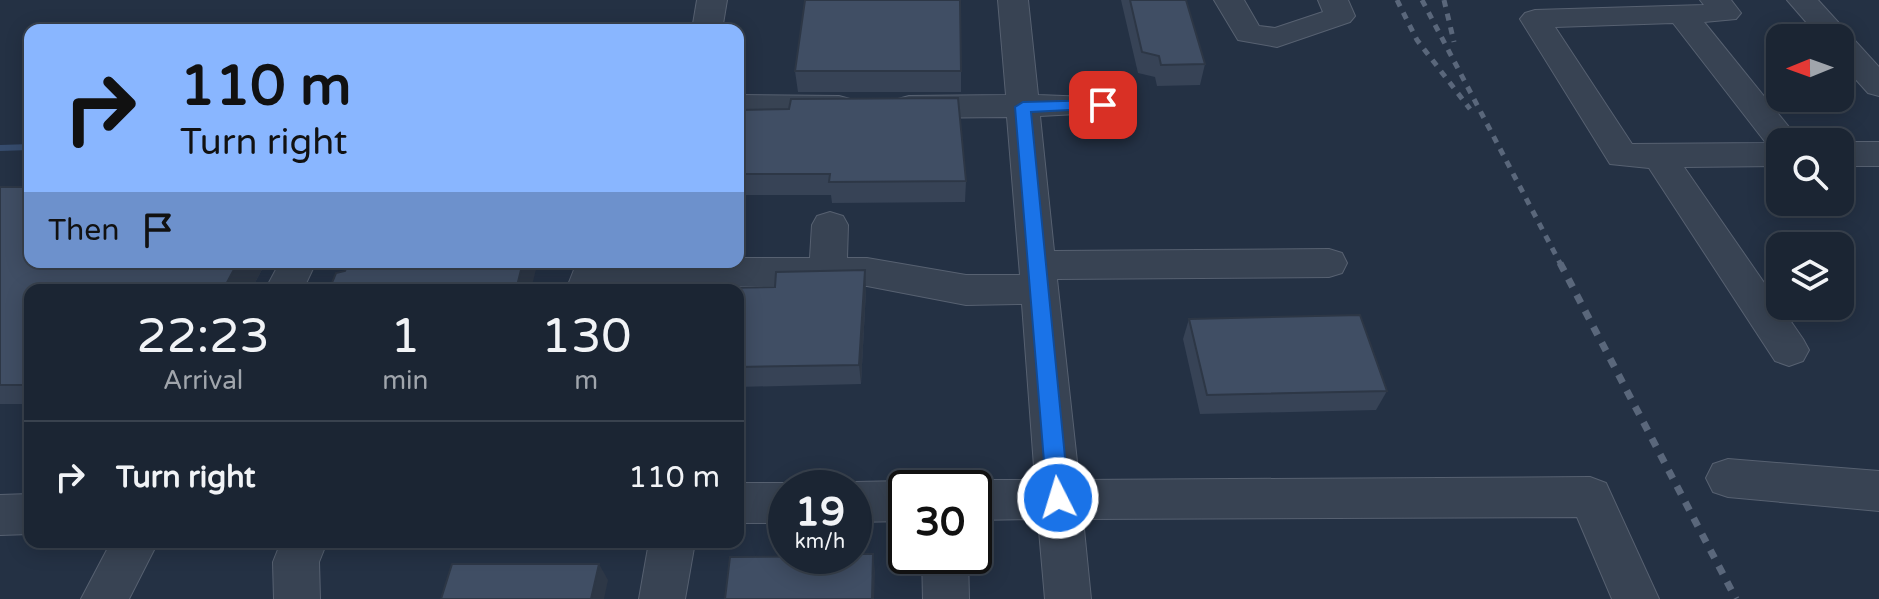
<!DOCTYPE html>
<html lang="en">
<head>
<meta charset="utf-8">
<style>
	body { margin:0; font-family:"Varela Round",sans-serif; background:#28313f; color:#f1f3f6; height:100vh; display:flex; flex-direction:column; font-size:30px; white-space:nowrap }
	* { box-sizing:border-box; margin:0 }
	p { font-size:26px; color:#a0a5ac }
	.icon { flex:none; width:44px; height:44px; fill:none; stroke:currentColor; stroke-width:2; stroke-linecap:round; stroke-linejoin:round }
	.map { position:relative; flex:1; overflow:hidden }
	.drawer { position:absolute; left:24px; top:284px; width:720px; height:264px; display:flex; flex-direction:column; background:#1b2533; border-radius:16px; box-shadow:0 4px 20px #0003,0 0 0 2px #39424e }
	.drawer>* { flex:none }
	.top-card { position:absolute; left:24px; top:24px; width:720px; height:244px; border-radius:16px; box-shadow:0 4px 20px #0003,0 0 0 2px #39424e; background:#89b6ff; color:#111; overflow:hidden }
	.needle { width:52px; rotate:269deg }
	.tools { position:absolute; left:1766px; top:24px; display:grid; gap:16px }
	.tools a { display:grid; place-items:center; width:88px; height:88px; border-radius:16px; background:#1b2533; box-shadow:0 4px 20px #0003,0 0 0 2px #39424e; font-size:40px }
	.speed { position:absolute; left:768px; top:470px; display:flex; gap:16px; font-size:40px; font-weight:700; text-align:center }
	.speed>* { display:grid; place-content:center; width:104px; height:104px; border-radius:50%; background:#1b2533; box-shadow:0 4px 20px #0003,0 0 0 2px #39424e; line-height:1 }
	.speed small { font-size:20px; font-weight:400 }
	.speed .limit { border:4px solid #111; border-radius:12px; background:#fff; color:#111 }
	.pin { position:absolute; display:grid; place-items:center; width:68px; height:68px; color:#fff; margin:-34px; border-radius:16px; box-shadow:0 4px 12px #0006 }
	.me { position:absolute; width:88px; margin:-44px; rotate:355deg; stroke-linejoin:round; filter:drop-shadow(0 0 6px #0008) }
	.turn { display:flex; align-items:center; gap:28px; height:168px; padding:0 24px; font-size:36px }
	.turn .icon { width:104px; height:104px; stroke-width:2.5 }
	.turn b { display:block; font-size:56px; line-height:68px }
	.then { display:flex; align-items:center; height:76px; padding:0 24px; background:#0003; gap:16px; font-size:30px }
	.eta { display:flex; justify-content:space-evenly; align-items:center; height:136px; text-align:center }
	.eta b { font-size:48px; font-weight:600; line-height:56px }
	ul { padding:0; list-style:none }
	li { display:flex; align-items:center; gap:24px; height:112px; padding:0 24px; border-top:2px solid #39424e }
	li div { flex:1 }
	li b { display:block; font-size:30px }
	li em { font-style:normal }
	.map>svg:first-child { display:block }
</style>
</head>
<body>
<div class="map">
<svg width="1879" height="599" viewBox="0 0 1879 599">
	<rect width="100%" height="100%" fill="#243144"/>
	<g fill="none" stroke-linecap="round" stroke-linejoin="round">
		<polygon fill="#364c6d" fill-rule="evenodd" points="30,144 30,150 0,151 0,145"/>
		<defs>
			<g id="minor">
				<polygon points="697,0 727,0 722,30 692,30"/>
				<polygon points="998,0 1028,0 1038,95 1114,98 1119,105 1114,112 1040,116 1054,251 1329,249 1342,253 1347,263 1342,273 1329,277 1057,279 1079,480 1590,477 1606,483 1659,599 1612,599 1577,517 1083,519 1091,599 1045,599 1038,519 974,520 974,488 958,488 974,480 1035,480 1022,304 966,305 867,286 605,286 604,290 566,290 577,262 738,262 738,258 810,258 812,225 817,216 830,212 843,216 848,225 847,258 867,258 966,275 1020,275 1007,117 909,118 898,115 893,107 898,99 909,96 1006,95"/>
				<polygon points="1214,0 1244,0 1259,26 1275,28 1323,12 1318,0 1348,0 1355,16 1350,22 1277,47 1238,40"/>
				<path d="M1700,0H1731L1741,13L1736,19L1704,22L1801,142H1780V166L1684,167L1803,339L1809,350L1803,361L1789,366L1775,361L1649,168L1610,164L1520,19L1525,13L1535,10L1704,5ZM1673,23L1766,143L1632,144L1555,27Z"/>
				<polygon points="1787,0 1818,0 1879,67 1879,96 1868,93 1840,62 1840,38 1820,38"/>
				<polygon points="738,95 839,96 850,99 855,107 850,115 839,118 738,117"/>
				<rect x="1840" y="142" width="39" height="24"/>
				<polygon points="280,262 316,262 303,290 265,290"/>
				<polygon points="1728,459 1879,471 1879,511 1728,497 1713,492 1706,478 1713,464"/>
				<polygon points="906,481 922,488 906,488 906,521 854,522 854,488 838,488 854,482"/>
				<polygon points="738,483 786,483 799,488 786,488 786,523 738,523"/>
				<polygon points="30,494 30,534 0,535 0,495"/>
				<polygon points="111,542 158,542 129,599 81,599"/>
				<polygon points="281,542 327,542 319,562 320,599 274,599 273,562"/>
				<polygon points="649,542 695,542 685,599 639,599"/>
				<polygon points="922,556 968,556 969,599 923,599"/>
			</g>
		</defs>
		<use href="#minor" stroke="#576171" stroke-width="2"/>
		<use href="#minor" fill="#384353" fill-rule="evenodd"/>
		<g stroke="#5a677b" stroke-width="5" stroke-dasharray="7 7" stroke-linecap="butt">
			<polyline points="1397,0 1417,40 1470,109"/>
			<polyline points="1422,0 1561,265"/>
			<polyline points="1444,0 1454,42"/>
		</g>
		<polyline stroke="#5a677b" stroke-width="7" stroke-dasharray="9 9" stroke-linecap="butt" points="1560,263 1736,599"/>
	</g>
	<g fill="#374356">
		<polygon points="1121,0 1186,0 1205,64 1200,85 1157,86 1155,77 1138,73"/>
		<polygon points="795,71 961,71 961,92 798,92"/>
		<polygon points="738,110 966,181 965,202 832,203 831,195 738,195"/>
		<polygon points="0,187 30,262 266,262 251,290 30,290 30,404 0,404"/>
		<polygon points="738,290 866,290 861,384 738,387"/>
		<polygon points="1189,319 1387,391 1376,410 1200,414 1183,339"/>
	</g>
	<g fill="#2d3746">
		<polygon points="238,262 266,262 251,290 223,290"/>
		<polygon points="523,262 536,262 537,265 531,290 516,290"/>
		<polygon points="865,270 866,290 861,384 859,365"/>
		<polygon points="873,554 875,571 874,599 872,599"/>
		<polygon points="599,564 608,580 604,599 591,599"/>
	</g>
	<g fill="#404e64" stroke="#2d3746" stroke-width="2">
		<polygon points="805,0 960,0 961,71 795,71"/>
		<polygon points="1130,0 1186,0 1205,64 1161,65 1159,56 1142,52"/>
		<polygon points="958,98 966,181 829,182 830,174 738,174 738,110 789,109 791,99"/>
		<polygon points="0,187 30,187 30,262 238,262 223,290 30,290 30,385 0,385"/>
		<polygon points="349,262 523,262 516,290 329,290 336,273 345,271"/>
		<polygon points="865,270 859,365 738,367 738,290 598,290 775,287 776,272"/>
		<polygon points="1360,315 1387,391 1207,395 1189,319"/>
		<polygon points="854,554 873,554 872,599 725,599 730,557 854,556"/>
		<polygon points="452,564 599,564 591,599 441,599"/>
	</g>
	<polygon fill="#1a73e8" stroke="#114b97" stroke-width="2" points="1103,100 1111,105 1108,108 1031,112 1069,498 1065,505 1058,508 1051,505 1047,498 1015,107 1023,102"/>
</svg>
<div class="tools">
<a><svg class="needle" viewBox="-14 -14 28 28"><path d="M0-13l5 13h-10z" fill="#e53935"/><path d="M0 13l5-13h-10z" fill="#a0a5ac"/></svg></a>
<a><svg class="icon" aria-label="search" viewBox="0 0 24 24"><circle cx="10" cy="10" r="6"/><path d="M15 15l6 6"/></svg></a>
<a><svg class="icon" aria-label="layers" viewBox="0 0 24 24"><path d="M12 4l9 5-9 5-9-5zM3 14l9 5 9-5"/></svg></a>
</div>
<div class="speed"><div>19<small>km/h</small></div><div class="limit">30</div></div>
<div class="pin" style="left:1103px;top:105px;background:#d93025"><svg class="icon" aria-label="arrive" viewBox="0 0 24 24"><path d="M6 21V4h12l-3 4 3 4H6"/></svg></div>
<svg class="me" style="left:1058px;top:498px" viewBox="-20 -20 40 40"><circle r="17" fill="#1a73e8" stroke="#fff" stroke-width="3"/><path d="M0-11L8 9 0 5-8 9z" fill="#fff"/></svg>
<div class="top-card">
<div class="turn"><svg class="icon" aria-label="right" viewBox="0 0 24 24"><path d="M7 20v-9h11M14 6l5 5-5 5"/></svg><div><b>110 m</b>Turn right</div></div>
<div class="then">Then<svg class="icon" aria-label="arrive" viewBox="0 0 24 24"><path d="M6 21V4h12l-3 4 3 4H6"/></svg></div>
</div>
<section class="drawer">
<div class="eta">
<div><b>22:23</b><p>Arrival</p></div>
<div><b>1</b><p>min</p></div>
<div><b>130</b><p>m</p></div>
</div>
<ul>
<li><svg class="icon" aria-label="right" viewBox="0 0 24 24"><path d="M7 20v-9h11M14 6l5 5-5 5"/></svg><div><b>Turn right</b></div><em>110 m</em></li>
</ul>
</section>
</div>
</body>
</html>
